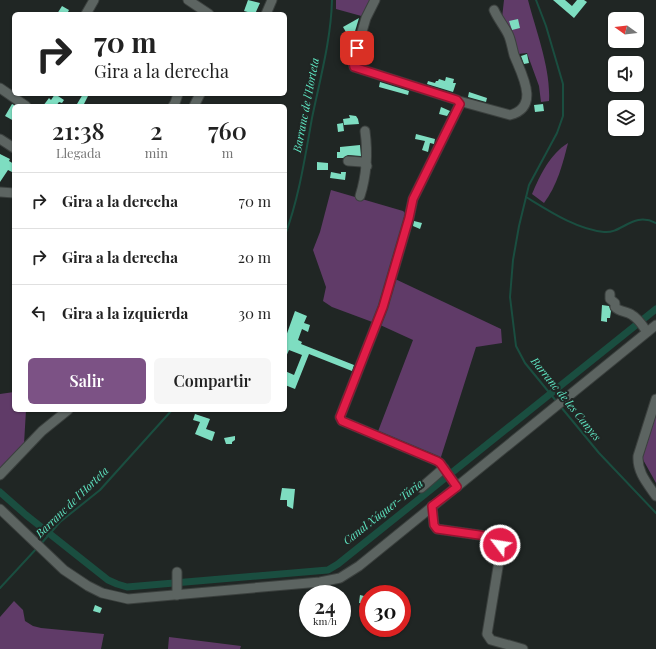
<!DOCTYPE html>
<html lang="es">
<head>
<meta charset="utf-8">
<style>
	body { margin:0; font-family:"Playfair Display",serif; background:#f6f6f6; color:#222; height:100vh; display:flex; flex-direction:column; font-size:15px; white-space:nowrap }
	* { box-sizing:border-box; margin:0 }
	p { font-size:13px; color:#767676 }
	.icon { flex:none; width:22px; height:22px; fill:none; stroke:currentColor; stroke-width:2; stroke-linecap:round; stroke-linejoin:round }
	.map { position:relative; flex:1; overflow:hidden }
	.side { position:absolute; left:12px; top:104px; width:275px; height:308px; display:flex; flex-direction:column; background:#fff; border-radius:6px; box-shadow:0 1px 3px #0004 }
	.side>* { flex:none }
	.top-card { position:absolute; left:12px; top:12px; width:275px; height:84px; border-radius:6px; box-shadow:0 1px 3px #0004; background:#fff; color:#222; overflow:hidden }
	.needle { width:26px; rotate:285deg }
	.buttons { position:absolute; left:608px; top:12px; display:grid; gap:8px }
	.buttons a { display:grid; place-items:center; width:36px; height:36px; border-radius:6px; background:#fff; box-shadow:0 1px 3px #0004; font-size:20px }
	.speed { position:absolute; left:299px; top:585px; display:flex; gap:8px; font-size:20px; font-weight:700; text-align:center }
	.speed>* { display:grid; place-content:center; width:52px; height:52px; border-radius:50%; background:#fff; box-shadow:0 1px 3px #0004; line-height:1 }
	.speed small { font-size:10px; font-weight:400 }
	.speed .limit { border:6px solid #d22; background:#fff; color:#111 }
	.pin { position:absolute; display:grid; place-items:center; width:34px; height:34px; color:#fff; margin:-17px; border-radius:8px; box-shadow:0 2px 6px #0006 }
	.me { position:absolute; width:44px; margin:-22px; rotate:301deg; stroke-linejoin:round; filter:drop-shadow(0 0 3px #0008) }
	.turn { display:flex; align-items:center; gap:14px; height:84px; padding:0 16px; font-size:18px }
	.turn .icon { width:52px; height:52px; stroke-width:2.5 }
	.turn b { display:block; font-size:28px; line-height:34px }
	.eta { display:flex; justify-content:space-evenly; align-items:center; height:68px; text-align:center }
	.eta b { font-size:24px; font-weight:600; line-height:28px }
	.cta { display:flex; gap:8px; margin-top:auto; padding:8px 16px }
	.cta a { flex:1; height:46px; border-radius:6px; background:#7c5285; color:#fff; font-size:16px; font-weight:600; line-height:46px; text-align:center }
	.cta a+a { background:#f6f6f6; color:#222 }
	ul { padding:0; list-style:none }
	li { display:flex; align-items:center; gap:12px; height:56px; padding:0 16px; border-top:1px solid #e0e0e0 }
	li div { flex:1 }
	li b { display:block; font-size:15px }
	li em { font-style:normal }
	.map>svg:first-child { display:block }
</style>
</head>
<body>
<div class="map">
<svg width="656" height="649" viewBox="0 0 656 649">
	<rect width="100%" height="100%" fill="#202624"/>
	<g fill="#603b68">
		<polygon points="336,0 373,0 365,17 336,9"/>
		<path d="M504,0H528C536,31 551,69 549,101L541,102L539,86L527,53L518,54C525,77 538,90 523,112L510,117L509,113L521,107L524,98L523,86L515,50L502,18Z"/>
		<path d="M568,143C563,163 557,186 544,203L532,194C540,175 550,154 568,143Z"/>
		<polygon points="331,190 403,211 408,216 375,323 332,307 323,301 326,287 313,250 320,232"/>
		<polygon points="393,278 501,329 502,343 476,347 440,460 377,434 413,340 378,324"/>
		<polygon points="14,392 14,410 26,410 24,444 0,468 0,394"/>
		<polygon points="656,407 656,483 641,456"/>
		<polygon points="14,601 23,610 25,621 33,626 41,628 104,634 101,649 0,649 0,617"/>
		<polygon points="169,637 241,646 240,649 168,649"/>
	</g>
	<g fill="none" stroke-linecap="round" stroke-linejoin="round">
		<g stroke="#1a4e40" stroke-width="2">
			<polyline points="536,0 546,26 563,84 563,116 557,133 529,185 519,226 513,260 510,297 516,346 525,363 557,402"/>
			<path d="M526,197C549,211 576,229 604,232C622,234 633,211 656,223"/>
			<path d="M285,235C299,198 305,157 312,118C320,79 331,40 332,0"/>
			<polyline points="561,407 599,453 656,513"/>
			<polyline points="40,545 60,522 100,490 172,410"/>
			<polyline points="0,588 37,548"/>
		</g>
		<polyline stroke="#1a4e40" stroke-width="7" points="0,492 26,515 108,580 117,584 127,587 328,570 338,564 656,309"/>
	</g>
	<g fill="#7eddc1">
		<polygon points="248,0 260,3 255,14 244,11"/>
		<polygon points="553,0 565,0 572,6 577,0 584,0 587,2 574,18"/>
		<polygon points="62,6 69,10 67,14 57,14"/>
		<polygon points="359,18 353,38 350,39 343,27"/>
		<polygon points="518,19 520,28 512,30 509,21"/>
		<polygon points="527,54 529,63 524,64 521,56"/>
		<polygon points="446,77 454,79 453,83 456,83 453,92 427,84 428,81 435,83 436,81 438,81 439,79 445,81"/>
		<polygon points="380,82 409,91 408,95 379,87"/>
		<polygon points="469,92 487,98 486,102 468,97"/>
		<polygon points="55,94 64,100 62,103 59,102 56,106 43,106 49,98 51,100"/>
		<polygon points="83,94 89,94 83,106 77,104"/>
		<polygon points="12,104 14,105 14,121 5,116"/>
		<polygon points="543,104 544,111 535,112 534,105"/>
		<polygon points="441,107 450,111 447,116 439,114"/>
		<polygon points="349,115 356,116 358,119 359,124 344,125 343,119 350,118"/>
		<polygon points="343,123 344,131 338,132 337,124"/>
		<polygon points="416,134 435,139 434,144 430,143 428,152 422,150 425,141 415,139"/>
		<polygon points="360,145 361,156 348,155 343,158 337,158 337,152 340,152 340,147"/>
		<polygon points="0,154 10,159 9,161 14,164 14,173 8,170 0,182"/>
		<polygon points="317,162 328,163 328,170 317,170"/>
		<polygon points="331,172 341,174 341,172 346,172 345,180 330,178"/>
		<polygon points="414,221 422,223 420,229 413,226"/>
		<polygon points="602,305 609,306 611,311 610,318 607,318 607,322 601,321"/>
		<polygon points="295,311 307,316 304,323 310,325 308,332 302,329 298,340 302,342 301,344 354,365 352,371 309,354 295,389 285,385 285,371 294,375 302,355 289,350 285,359 285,339"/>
		<polygon points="195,414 210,419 206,429 215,432 212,441 195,434 200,422 193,420"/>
		<polygon points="235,436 235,440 232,442 232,444 226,444 224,438"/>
		<polygon points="282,488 295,489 293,509 287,506 287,500 280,500"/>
		<polygon points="360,595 368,597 368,604 359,603"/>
		<polygon points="95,605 102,608 100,613 93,611"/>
	</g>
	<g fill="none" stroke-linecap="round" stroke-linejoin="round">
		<defs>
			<g id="minor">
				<polyline points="188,0 209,14"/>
				<polyline points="375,0 366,18 353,62 354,67 457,100 460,104 413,199 409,218 383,307 340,417 342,421 437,461 440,463 457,487"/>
				<polyline points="86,14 94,0"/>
				<polyline points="266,14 272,0"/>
				<polyline points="0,88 26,106"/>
				<path d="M459,101L510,115C541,107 521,73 514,55C512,48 511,40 508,34C504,26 498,19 494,10"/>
				<polyline points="173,106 175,103 178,94"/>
				<polyline points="194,106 200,94"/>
				<polyline points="0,139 14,148"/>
				<polyline points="348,161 362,162 367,166"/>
				<polyline points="0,192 14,193"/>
				<path d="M360,196C367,174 368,153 365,131"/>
				<path d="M610,294V299L615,303V307C619,312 627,311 632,315C638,318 643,326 647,332"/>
				<path d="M656,399L638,456C637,472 647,483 656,496"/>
				<polyline points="0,475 42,431 68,410"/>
				<polyline points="421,488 444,468"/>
				<polyline points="432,506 434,525 437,529 493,537 499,541 501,549 487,634 491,640 523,649"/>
				<polyline points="0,509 64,570 88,586 102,593 128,599 320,582 340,578 359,566 656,325"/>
				<polyline points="177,572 177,595"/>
			</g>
		</defs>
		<use href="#minor" stroke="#3b403e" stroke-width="11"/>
		<use href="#minor" stroke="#5c6461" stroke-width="9"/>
	</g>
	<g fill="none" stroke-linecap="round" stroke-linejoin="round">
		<defs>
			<polyline id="route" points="357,48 353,62 354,67 457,100 460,104 413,199 409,218 383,307 340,417 342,421 437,461 440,463 457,487 432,506 434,525 437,529 493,537 499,541 500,545"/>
		</defs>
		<use href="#route" stroke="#92132f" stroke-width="10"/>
		<use href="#route" stroke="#e11d48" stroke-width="7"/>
	</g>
	<g text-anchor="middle" stroke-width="4" stroke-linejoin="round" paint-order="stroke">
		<g font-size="11" font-style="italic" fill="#5ee5c2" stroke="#202624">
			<text transform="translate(306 105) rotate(-79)" y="4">Barranc de l'Horteta</text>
			<text transform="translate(566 399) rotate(51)" y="4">Barranc de les Canyes</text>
			<text transform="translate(72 502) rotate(-44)" y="4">Barranc de l'Horteta</text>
			<text transform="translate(383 512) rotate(-38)" y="4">Canal Xúquer-Túria</text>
		</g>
	</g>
</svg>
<div class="buttons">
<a><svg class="needle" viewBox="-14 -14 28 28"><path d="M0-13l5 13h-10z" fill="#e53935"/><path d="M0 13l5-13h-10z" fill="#767676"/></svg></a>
<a><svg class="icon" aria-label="sound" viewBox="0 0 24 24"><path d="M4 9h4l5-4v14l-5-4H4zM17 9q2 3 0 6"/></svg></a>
<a><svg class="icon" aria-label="layers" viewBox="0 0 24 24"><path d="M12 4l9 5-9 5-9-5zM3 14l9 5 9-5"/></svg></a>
</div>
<div class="speed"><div>24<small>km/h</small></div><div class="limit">30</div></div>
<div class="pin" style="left:357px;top:48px;background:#d93025"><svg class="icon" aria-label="arrive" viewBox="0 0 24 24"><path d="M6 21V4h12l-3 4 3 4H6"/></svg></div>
<svg class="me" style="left:500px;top:545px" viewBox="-20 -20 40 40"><circle r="17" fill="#e11d48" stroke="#fff" stroke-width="3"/><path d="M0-11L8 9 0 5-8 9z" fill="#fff"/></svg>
<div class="top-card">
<div class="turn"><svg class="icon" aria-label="right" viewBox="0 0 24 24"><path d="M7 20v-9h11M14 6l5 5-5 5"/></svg><div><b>70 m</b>Gira a la derecha</div></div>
</div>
<section class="side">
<div class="eta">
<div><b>21:38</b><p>Llegada</p></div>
<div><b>2</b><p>min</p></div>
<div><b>760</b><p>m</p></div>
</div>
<ul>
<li><svg class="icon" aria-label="right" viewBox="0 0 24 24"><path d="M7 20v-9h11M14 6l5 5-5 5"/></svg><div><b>Gira a la derecha</b></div><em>70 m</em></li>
<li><svg class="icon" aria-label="right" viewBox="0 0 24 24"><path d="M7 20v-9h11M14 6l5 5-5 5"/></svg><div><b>Gira a la derecha</b></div><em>20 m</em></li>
<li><svg class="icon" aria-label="left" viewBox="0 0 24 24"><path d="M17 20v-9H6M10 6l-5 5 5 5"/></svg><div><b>Gira a la izquierda</b></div><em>30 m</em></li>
</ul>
<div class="cta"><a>Salir</a><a>Compartir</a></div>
</section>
</div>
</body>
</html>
